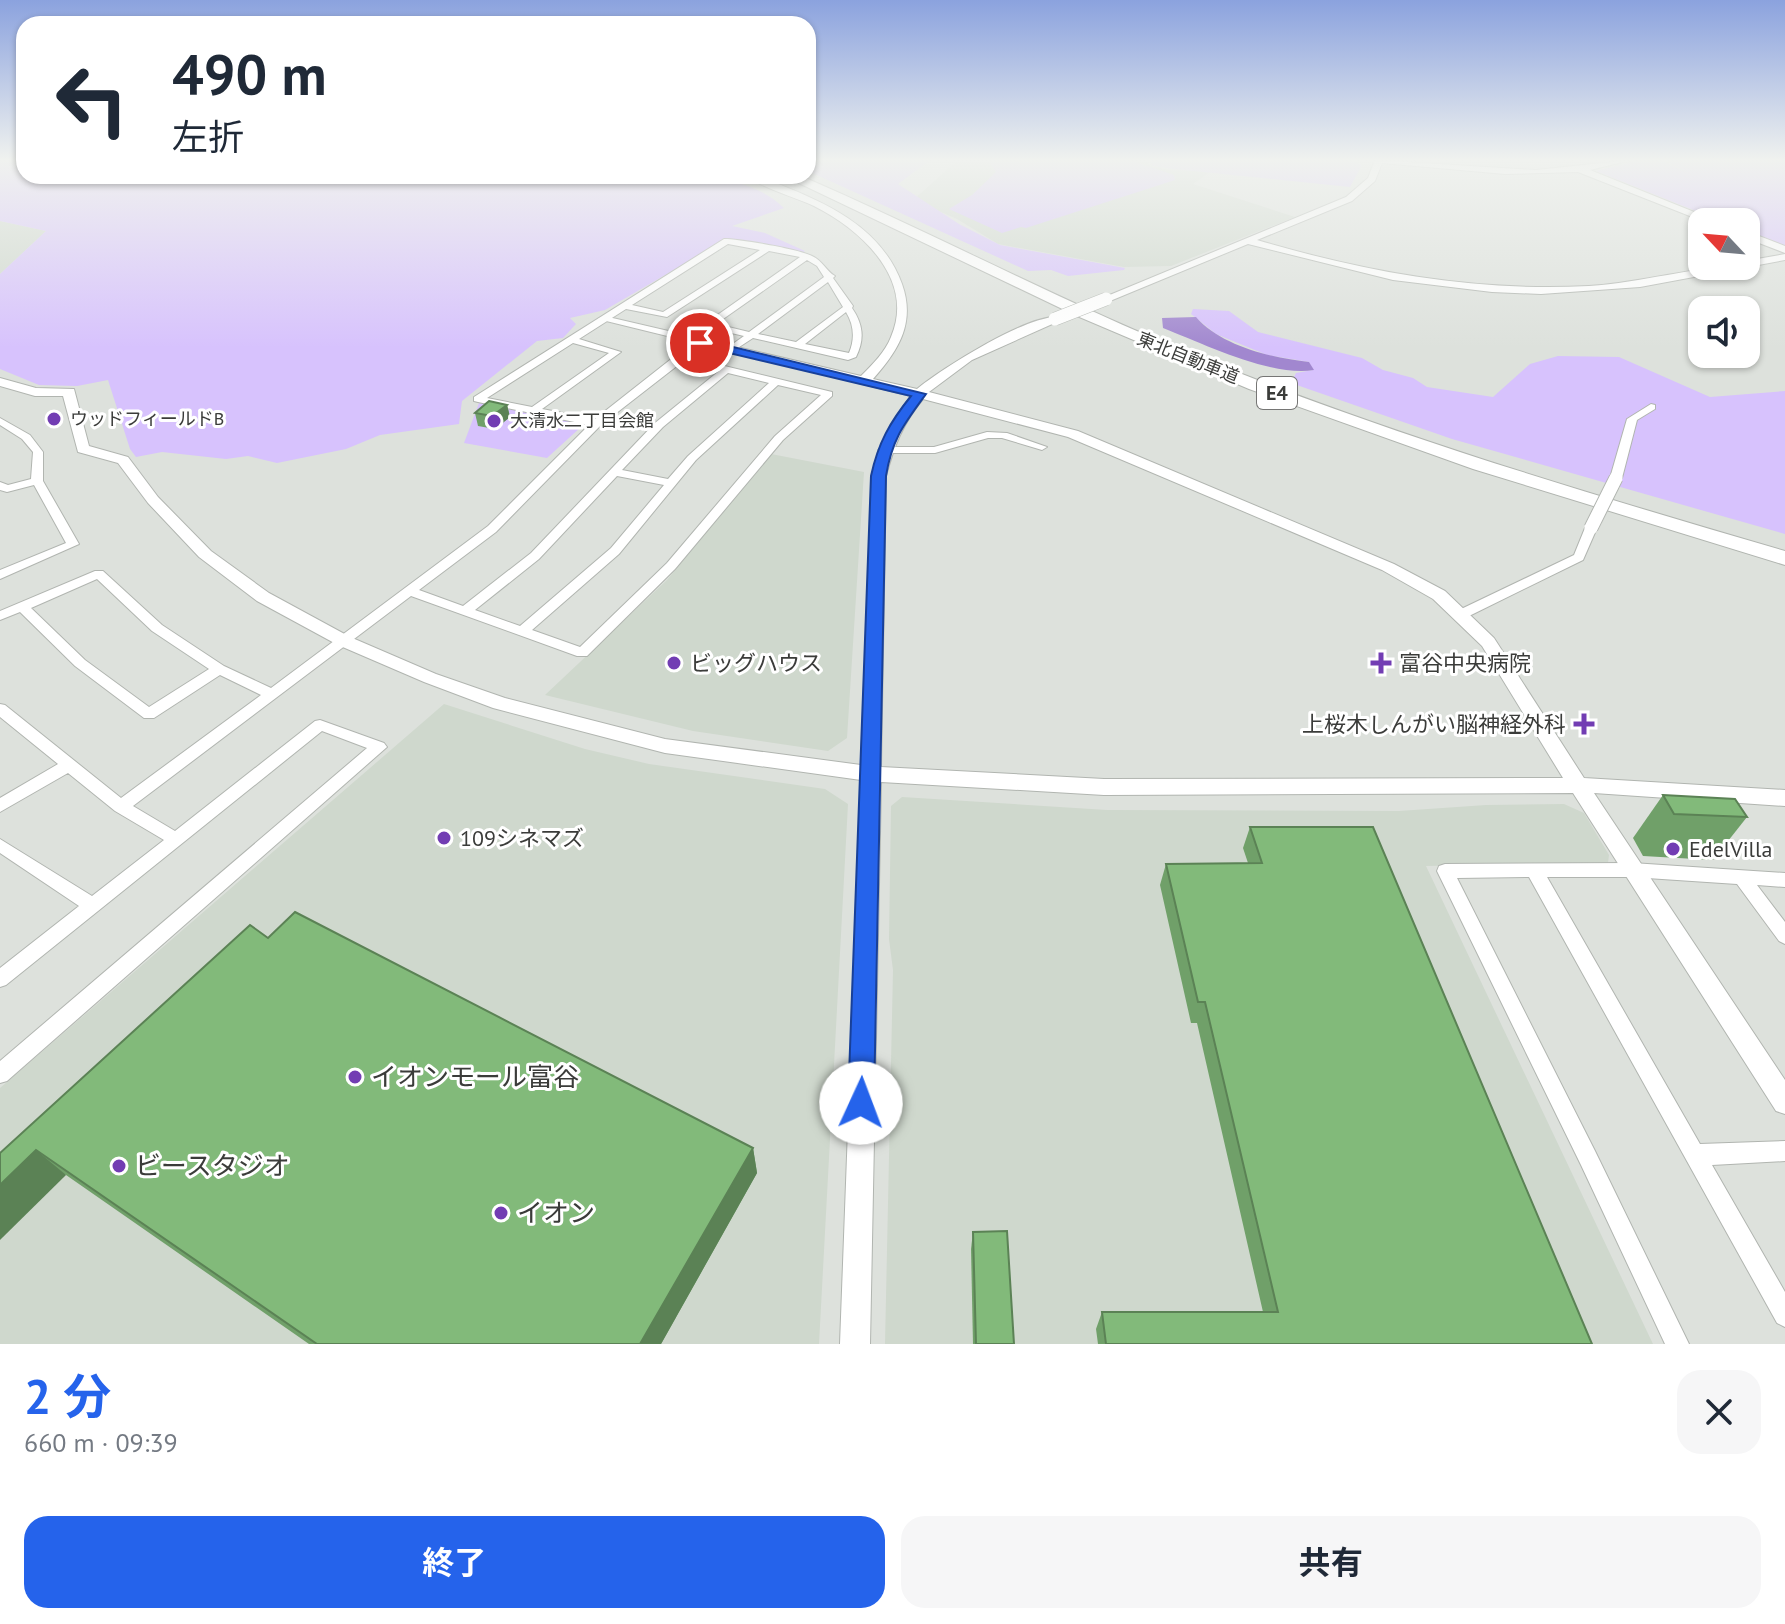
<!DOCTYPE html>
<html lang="ja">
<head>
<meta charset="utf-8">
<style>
	body { margin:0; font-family:"PT Sans","Noto Sans JP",sans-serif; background:#f6f6f7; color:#1f2937; height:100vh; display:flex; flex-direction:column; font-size:30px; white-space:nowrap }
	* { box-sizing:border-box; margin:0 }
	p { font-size:26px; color:#747a83 }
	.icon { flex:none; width:44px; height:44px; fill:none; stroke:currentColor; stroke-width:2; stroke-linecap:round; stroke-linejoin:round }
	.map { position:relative; height:1344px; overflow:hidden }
	.details { display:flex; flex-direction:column; background:#fff; flex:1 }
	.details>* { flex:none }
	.guide { position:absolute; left:16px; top:16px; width:800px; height:168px; border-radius:24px; box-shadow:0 2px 6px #0004; background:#fff; color:#1f2937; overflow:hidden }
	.needle { width:52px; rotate:296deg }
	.buttons { position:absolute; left:1688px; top:208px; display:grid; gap:16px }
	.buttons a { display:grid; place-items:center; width:72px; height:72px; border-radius:16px; background:#fff; box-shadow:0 2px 6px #0004; font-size:40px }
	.pin { position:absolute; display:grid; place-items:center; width:68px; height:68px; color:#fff; margin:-34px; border:4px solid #fff; border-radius:50%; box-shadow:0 2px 8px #0007 }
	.me { position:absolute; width:88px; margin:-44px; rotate:2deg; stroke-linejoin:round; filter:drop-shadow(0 0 6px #0008) }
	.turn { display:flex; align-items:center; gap:28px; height:168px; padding:0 24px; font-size:36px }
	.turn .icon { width:104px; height:104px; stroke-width:2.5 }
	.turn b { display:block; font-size:56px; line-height:68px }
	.round { display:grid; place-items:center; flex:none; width:84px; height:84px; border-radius:24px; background:#f6f6f7 }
	.headline { display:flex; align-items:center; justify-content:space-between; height:136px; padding:0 24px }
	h1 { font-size:48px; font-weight:700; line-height:60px; color:#2563eb }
	.cta { display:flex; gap:16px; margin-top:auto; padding:16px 24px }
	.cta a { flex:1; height:92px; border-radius:24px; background:#2563eb; color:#fff; font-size:32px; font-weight:700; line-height:92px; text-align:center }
	.cta a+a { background:#f6f6f7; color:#1f2937 }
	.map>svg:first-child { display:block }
</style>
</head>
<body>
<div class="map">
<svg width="1785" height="1344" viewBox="0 0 1785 1344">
	<rect width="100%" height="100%" fill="#dde1dc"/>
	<g fill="#cfd8cd">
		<polygon points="958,160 1146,160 1149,166 1170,170 1210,172 1193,184 1295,217 1171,266 1124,267 998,244 957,219 913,200"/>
		<polygon points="0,221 46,231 0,274"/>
		<polygon points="771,454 864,472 847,738 828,751 693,731 545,695 667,580"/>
		<polygon points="444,704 585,749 649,764 825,789 848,804 819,1344 0,1344 0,1088"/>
		<polygon points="902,797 1107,810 1399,811 1486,805 1564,804 1584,813 1609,855 1608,863 1426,866 1653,1344 885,1344 893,970 889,939 891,806"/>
	</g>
	<g fill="#d7c2fd">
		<path d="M0,160H24V176H708C737,182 762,187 784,208L732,226L765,233L805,251L802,253L727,239L605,310L570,318L576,324L563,338L537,341L462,401L459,424L380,435L346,449L277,463L248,456L226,459L162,452L136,457L130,449L108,380L77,386L39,385L0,369V274L46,231L0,221Z"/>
		<polygon points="808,160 930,160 898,184 959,224 1000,245 1125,268 1124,270 1068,276 1051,270 1028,271 808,171"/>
		<polygon points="988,160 1130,160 1174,175 1175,180 1026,228 1021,227 1002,233 949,209 972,195 996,172"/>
		<polygon points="1148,160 1350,160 1362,165 1350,187 1174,169 1153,166"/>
		<polygon points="1641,160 1662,160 1693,176 1665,160 1785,160 1785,246 1746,231 1746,222 1723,222 1596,171"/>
		<polygon points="1193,309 1229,311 1258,332 1362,358 1383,370 1413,378 1427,387 1493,397 1530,364 1558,356 1619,357 1710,397 1785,391 1785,534 1452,439 1291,383 1296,373 1313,370 1309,362 1267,355 1216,334 1191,314"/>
		<polygon points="479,403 580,423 581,427 547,458 464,443"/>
	</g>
	<path fill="#a187cf" d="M1196,317C1221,346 1272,358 1309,362L1314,370C1271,377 1204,344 1163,328L1162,318Z"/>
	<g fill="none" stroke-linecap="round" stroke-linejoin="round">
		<defs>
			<g id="minor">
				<path d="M724,239C739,239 799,249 812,256C823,261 826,271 835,276L833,278L853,306L852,308C863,324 865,339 856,357L848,360L753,338L730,353L725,350L727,348L744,336L706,327V323L800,257L769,251L667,317L626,309L579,339L621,352L542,409L595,419L675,356L700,340L705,343L703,345L687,357L832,392V396L783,440L675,569L587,656H577L411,596L133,806L175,831L315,721L320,720L384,743L387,747L7,1081L0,1083V1061L367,748L322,731L6,985L0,987V968L79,906L0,853V839L92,896L164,840L115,811L68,773L0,812V798L58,764L0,717V704L5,705L121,798L261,695L220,675L154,718H144L75,666L20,612L0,620V611L95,571H103L162,625L224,666L271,688L488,526L589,425L478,402L474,401V397ZM728,244L760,250L663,312L632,305ZM807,260L817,266L824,277L749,332L716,324ZM828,282L843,307L796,342L758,334ZM846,312C854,325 855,339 849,353L805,344ZM573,343L609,353L532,407L487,398ZM682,362L719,371L655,423L531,553L463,606L419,590L496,532L601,425ZM728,373L769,383L688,456L668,479L622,470L663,427ZM778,385L821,395L775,436L667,563L580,647L532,630L619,554L696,460ZM617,476L664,485L611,548L520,626L475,610L539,559ZM97,579L152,631L209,669L149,707L85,660L31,608Z"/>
				<polygon points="1651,404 1655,405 1655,409 1637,420 1622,478 1616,481 1612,480 1610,478 1627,419"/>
				<polygon points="0,418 30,435 43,452 43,481 79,544 0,579 0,570 66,543 34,485 7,492 0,490 0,482 8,485 31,479 33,452 22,439 0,425"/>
				<polygon points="987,432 1007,433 1047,447 1042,450 1002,438 988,438 935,453 883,453 878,450 883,447 934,447"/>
				<polygon points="1591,524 1597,528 1583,560 1467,617 1457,617 1455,614 1457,611 1574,555 1585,528"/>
				<polygon points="1632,863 1785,873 1785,887 1757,885 1785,922 1785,944 1779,941 1737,884 1632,877 1547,877 1700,1144 1785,1141 1785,1161 1712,1165 1785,1292 1785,1327 1777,1323 1529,877 1457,878 1595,1151 1689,1344 1665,1344 1581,1165 1437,871 1439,866 1445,864"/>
			</g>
			<g id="tertiary">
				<path d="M1375,160L1536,170L1631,160L1590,170L1719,222H1705L1578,172L1505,174L1382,163L1375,181L1352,201L1257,240C1365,272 1475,292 1589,286C1642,283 1693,266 1746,266V261L1785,254V260L1640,287L1541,294L1492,292L1393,280L1248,244L1110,301L1100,299L1346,197L1368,178Z"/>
				<path d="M746,176H758C816,199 879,221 902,284C916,323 898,351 873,379L917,389C941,369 1028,314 1059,317V321L972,360L929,392L1078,431L1394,564L1445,591L1494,638L1584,778L1785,790V806L1594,793L1785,1080V1114L1776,1111L1573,793L1104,795L881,782L870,1344H840L861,780L665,753L493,708L424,682L338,645L257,601L199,557L148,503L118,463L78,452L63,396H35L0,386V378L36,388L74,389L89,446L128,457L158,497L211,551L269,593L350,637L436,674L505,698L665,739L861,765L872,476C880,445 891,421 911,396L598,319L604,316L861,376C873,364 885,352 891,337C916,279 860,229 814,206C792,196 765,189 746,176ZM923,399L1068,437L1382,570L1433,599L1482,646L1563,778L1104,779L881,767L886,476C894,446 903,423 923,399Z"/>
				<polygon points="1746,231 1785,246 1785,253 1746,238"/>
			</g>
			<path id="motorway" d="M784,176H801C931,232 1056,299 1187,352C1381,432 1583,492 1785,551V565L1473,469L1249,389L1077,316Z"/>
		</defs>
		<use href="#minor" stroke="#b1b5b0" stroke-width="2"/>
		<use href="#tertiary" stroke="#b1b5b0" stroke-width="2"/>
		<use href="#motorway" stroke="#b1b5b0" stroke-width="2"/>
		<use href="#minor" fill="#fff" fill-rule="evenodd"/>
		<use href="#tertiary" fill="#fff" fill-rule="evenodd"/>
		<use href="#motorway" fill="#fff" fill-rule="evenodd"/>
		<defs>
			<polyline id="minor-bridge" points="1591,528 1616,478"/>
			<polyline id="tertiary-bridge" points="1055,319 1106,299"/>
		</defs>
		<use href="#minor-bridge" stroke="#b1b5b0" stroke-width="15" stroke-linecap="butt"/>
		<use href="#tertiary-bridge" stroke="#b1b5b0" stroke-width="14" stroke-linecap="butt"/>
		<use href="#minor-bridge" stroke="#fff" stroke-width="13"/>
		<use href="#tertiary-bridge" stroke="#fff" stroke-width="13"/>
	</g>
	<g fill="#70a069">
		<polygon points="507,405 510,417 495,429 478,426 475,413"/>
		<polygon points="1663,795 1747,817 1713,860 1643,856 1633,838"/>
		<polygon points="1250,827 1592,1344 1098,1344 1096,1329 1102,1312 1263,1312 1197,1023 1191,1023 1160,885 1166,864 1248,863 1243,848"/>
		<polygon points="268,938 753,1148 757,1173 661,1344 309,1344 66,1175 0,1153"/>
		<polygon points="973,1232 1014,1344 973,1344 971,1249"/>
	</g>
	<g fill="#5b8255">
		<polygon points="507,405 510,417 495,429 492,416"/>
		<polygon points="753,1148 757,1173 661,1344 640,1344"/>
		<polygon points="36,1150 66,1175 0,1240 0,1185"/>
	</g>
	<g fill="#82ba7a" stroke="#5b8255" stroke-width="2">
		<polygon points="489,401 507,405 492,416 475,413"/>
		<polygon points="1663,795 1735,799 1747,817 1674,814"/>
		<polygon points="1250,827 1373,827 1592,1344 1106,1344 1102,1312 1278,1312 1205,1002 1198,1002 1166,864 1262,863"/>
		<polygon points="295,912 753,1148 640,1344 317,1344 36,1150 0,1185 0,1153 250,925 268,938"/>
		<polygon points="1007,1231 1014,1344 976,1344 973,1232"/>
	</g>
	<linearGradient id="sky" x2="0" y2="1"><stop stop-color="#8ba2de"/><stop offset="0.46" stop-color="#f0f2ef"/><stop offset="1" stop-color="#f0f2ef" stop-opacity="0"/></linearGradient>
	<rect width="1785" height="348" fill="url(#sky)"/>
	<path fill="#2563eb" stroke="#184099" stroke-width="2" d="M700,339L926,394C904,424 892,439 886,476L874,1103L870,1112L861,1115L852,1112L848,1103L871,476C878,443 890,422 911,396L695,345L694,343Z"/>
	<g fill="#723db3" stroke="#fff" stroke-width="3">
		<circle cx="54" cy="419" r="8"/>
		<circle cx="494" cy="421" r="8"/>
		<circle cx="674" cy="663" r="8"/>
		<path d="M1377 651h8v8h8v8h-8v8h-8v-8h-8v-8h8z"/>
		<path d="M1580 712h8v8h8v8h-8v8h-8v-8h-8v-8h8z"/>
		<circle cx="444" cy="838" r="8"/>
		<circle cx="1673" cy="849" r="8"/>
		<circle cx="355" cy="1077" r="8"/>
		<circle cx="119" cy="1166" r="8"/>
		<circle cx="501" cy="1213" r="8"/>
	</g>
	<g text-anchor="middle" stroke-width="6" stroke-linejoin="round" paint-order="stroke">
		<g font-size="18" fill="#3b3c3a" stroke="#fff">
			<text transform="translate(1188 358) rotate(22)" y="6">東北自動車道</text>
		</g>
		<g font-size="18" fill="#3b3c3a" stroke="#fff" text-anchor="start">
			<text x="70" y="425">ウッドフィールドB</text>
			<text x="510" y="427">大清水二丁目会館</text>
		</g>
		<rect fill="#fff" stroke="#767675" stroke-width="2" x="1257" y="377" width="40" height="32" rx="6"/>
		<g font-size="20" font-weight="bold" fill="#3b3c3a">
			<text x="1277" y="400">E4</text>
		</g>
		<g font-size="22" fill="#3b3c3a" stroke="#fff" text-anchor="start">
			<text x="690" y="671">ビッグハウス</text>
			<text x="1399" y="671">富谷中央病院</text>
			<text x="1566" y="732" text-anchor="end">上桜木しんがい脳神経外科</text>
			<text x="460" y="846">109シネマズ</text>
			<text x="1689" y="857">EdelVilla</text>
		</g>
		<g font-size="26" fill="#3b3c3a" stroke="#fff" text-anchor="start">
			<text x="371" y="1086">イオンモール富谷</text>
			<text x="135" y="1175">ビースタジオ</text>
			<text x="517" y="1222">イオン</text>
		</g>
	</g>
</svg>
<div class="buttons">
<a><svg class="needle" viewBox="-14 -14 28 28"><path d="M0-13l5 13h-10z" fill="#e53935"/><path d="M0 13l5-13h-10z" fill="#747a83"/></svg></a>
<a><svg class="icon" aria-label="sound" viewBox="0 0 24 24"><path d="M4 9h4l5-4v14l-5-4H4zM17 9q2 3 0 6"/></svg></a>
</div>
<div class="pin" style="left:700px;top:343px;background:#d93025"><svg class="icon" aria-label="arrive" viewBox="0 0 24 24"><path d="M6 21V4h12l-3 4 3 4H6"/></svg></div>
<svg class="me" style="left:861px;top:1103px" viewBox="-20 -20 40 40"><circle r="19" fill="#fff"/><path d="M0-13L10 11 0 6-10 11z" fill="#2563eb"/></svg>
<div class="guide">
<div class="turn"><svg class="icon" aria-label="left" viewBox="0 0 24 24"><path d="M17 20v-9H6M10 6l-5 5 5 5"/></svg><div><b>490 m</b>左折</div></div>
</div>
</div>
<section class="details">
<div class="headline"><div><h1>2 分</h1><p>660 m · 09:39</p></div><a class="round"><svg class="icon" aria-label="close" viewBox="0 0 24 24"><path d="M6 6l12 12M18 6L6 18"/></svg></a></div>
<div class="cta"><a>終了</a><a>共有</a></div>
</section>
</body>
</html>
